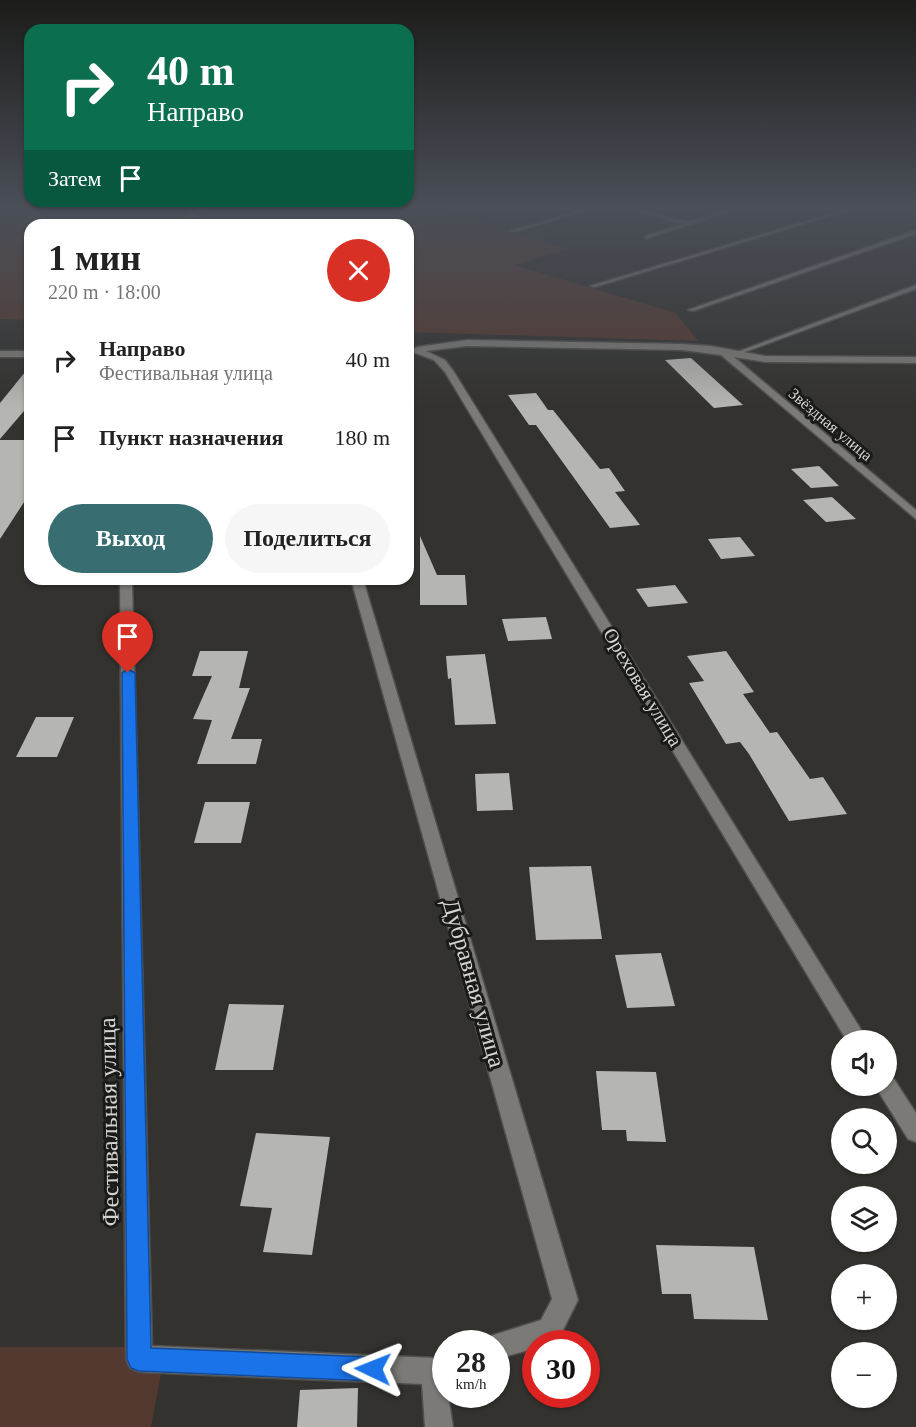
<!DOCTYPE html>
<html lang="ru">
<head>
<meta charset="utf-8">
<style>
	body { margin:0; font-family:"Times New Roman",serif; background:#f6f6f6; color:#222; height:100vh; display:flex; flex-direction:column; font-size:22px; white-space:nowrap }
	* { box-sizing:border-box; margin:0 }
	p { font-size:20px; color:#767676 }
	.icon { flex:none; width:33px; height:33px; fill:none; stroke:currentColor; stroke-width:2; stroke-linecap:round; stroke-linejoin:round }
	.map { position:relative; flex:1; overflow:hidden }
	.details { position:absolute; left:24px; top:219px; width:390px; height:366px; display:flex; flex-direction:column; background:#fff; border-radius:18px; box-shadow:0 2px 4px #0004 }
	.details>* { flex:none }
	.guide { position:absolute; left:24px; top:24px; width:390px; height:183px; border-radius:18px; box-shadow:0 2px 4px #0004; background:#0b6e4f; color:#fff; overflow:hidden }
	.controls { position:absolute; left:831px; top:1030px; display:grid; gap:12px }
	.controls a { display:grid; place-items:center; width:66px; height:66px; border-radius:50%; background:#fff; box-shadow:0 2px 4px #0004; font-size:30px }
	.speed { position:absolute; left:432px; top:1330px; display:flex; gap:12px; font-size:30px; font-weight:700; text-align:center }
	.speed>* { display:grid; place-content:center; width:78px; height:78px; border-radius:50%; background:#fff; box-shadow:0 2px 4px #0004; line-height:1 }
	.speed small { font-size:15px; font-weight:400 }
	.speed .limit { border:9px solid #d22; background:#fff; color:#111 }
	.pin { position:absolute; display:grid; place-items:center; width:51px; height:51px; color:#fff; margin:-62px -26px; border-radius:50% 50% 50% 0; rotate:-45deg; box-shadow:0 0 6px #0007 }
	.pin .icon { rotate:45deg }
	.me { position:absolute; width:66px; margin:-33px; rotate:272deg; stroke-linejoin:round; filter:drop-shadow(0 0 4px #0008) }
	.turn { display:flex; align-items:center; gap:21px; height:126px; padding:0 24px; font-size:27px }
	.turn .icon { width:78px; height:78px; stroke-width:2.5 }
	.turn b { display:block; font-size:42px; line-height:51px }
	.then { display:flex; align-items:center; height:57px; padding:0 24px; background:#0003; gap:12px; font-size:22px }
	.round { display:grid; place-items:center; flex:none; width:63px; height:63px; border-radius:32px; background:#f6f6f6 }
	.head { display:flex; align-items:center; justify-content:space-between; height:102px; padding:0 24px }
	h1 { font-size:36px; font-weight:700; line-height:45px }
	.primary-button { display:flex; gap:12px; margin-top:auto; padding:12px 24px }
	.primary-button a { flex:1; height:69px; border-radius:36px; background:#386e71; color:#fff; font-size:24px; font-weight:700; line-height:69px; text-align:center }
	.primary-button a+a { background:#f6f6f6; color:#222 }
	ul { padding:0; list-style:none }
	li { display:flex; align-items:center; gap:18px; height:78px; padding:0 24px }
	li div { flex:1 }
	li b { display:block; font-size:22px }
	li em { font-style:normal }
	.map>svg:first-child { display:block }
</style>
</head>
<body>
<div class="map">
<svg width="916" height="1427" viewBox="0 0 916 1427">
	<rect width="100%" height="100%" fill="#33322f"/>
	<g fill="#543930">
		<polygon points="0,207 423,207 569,249 514,265 676,313 698,341 408,332 408,225 30,225 30,320 0,319"/>
		<polygon points="0,1347 166,1347 151,1427 0,1427"/>
	</g>
	<g fill="#b5b5b1">
		<polygon points="691,358 743,405 714,408 665,360"/>
		<polygon points="30,366 30,404 0,439 0,403"/>
		<polygon points="536,393 548,410 553,410 600,469 609,468 625,491 615,492 640,525 610,528 536,425 529,425 508,395"/>
		<polygon points="0,440 30,440 30,493 0,539"/>
		<polygon points="819,466 839,486 811,488 791,469"/>
		<polygon points="832,497 856,519 826,522 803,500"/>
		<polygon points="420,536 437,575 465,575 467,605 420,605"/>
		<polygon points="740,537 755,556 721,559 708,539"/>
		<polygon points="675,585 688,603 648,607 636,589"/>
		<polygon points="546,617 552,639 508,641 502,619"/>
		<polygon points="200,651 248,651 239,688 250,688 231,739 262,739 256,764 197,764 212,720 193,719 212,676 192,676"/>
		<polygon points="726,651 754,692 743,694 770,733 777,732 810,779 823,777 847,814 789,821 749,754 740,742 726,744 689,683 704,681 687,656"/>
		<polygon points="485,654 496,724 455,725 451,678 448,679 446,656"/>
		<polygon points="36,717 74,717 57,757 16,757"/>
		<polygon points="509,773 513,810 477,811 475,774"/>
		<polygon points="205,802 250,802 241,843 194,843"/>
		<polygon points="591,866 602,939 536,940 529,867"/>
		<polygon points="661,953 675,1006 627,1008 615,955"/>
		<polygon points="229,1004 284,1005 273,1070 215,1070"/>
		<polygon points="596,1071 656,1072 666,1142 627,1141 626,1130 602,1130"/>
		<polygon points="256,1133 330,1137 312,1255 263,1252 272,1208 240,1206"/>
		<polygon points="656,1245 754,1247 768,1320 694,1319 691,1294 662,1294"/>
		<polygon points="358,1388 357,1427 297,1427 300,1390"/>
	</g>
	<g fill="none" stroke-linecap="round" stroke-linejoin="round">
		<defs>
			<g id="lane">
				<polygon points="448,207 456,207 446,210 444,209"/>
				<polygon points="592,207 599,207 515,232 510,231"/>
				<polygon points="619,207 627,207 689,222 737,207 744,207 646,239 644,236 683,224"/>
				<polygon points="853,207 860,207 595,287 590,286"/>
				<polygon points="916,230 916,234 693,311 688,310"/>
				<polygon points="916,285 916,289 734,356 729,355"/>
			</g>
			<g id="street">
				<polygon points="198,207 205,207 182,225 175,225"/>
				<polygon points="467,340 682,344 711,346 765,356 916,357 916,363 765,362 734,357 916,510 916,519 721,355 682,350 467,346 426,351 445,360 454,372 868,1041 847,1041 445,372 434,360 410,351 417,347"/>
				<rect x="0" y="351" width="30" height="6"/>
				<polygon points="120,579 132,579 152,1346 437,1358 446,1355 446,1395 448,1395 453,1427 425,1427 422,1384 139,1372 130,1368 126,1359"/>
				<polygon points="351,579 363,579 578,1300 558,1340 549,1344 536,1344 536,1348 496,1359 496,1344 484,1344 487,1337 541,1320 552,1299"/>
				<polygon points="886,1077 894,1079 916,1113 916,1142 908,1139 875,1086 886,1086"/>
			</g>
		</defs>
		<use href="#lane" stroke="#4f4e4b" stroke-width="3"/>
		<use href="#street" stroke="#4f4e4b" stroke-width="3"/>
		<use href="#lane" fill="#7c7a76" fill-rule="evenodd"/>
		<use href="#street" fill="#7c7a76" fill-rule="evenodd"/>
	</g>
	<linearGradient id="sky" x2="0" y2="1"><stop stop-color="#1c1c1a"/><stop offset="0.51" stop-color="#4a4f58"/><stop offset="1" stop-color="#4a4f58" stop-opacity="0"/></linearGradient>
	<rect width="916" height="407" fill="url(#sky)"/>
	<polygon fill="#1a73e8" stroke="#114b97" stroke-width="1.5" points="128,669 135,673 151,1348 373,1357 381,1360 385,1369 381,1377 373,1381 139,1371 131,1368 127,1359 122,673"/>
	<g text-anchor="middle" stroke-width="6" stroke-linejoin="round" paint-order="stroke">
		<g font-size="16" fill="#d5d4d2" stroke="#1a1a18">
			<text transform="translate(831 424) rotate(40)" y="6">Звёздная улица</text>
		</g>
		<g font-size="20" fill="#d5d4d2" stroke="#1a1a18">
			<text transform="translate(643 687) rotate(59)" y="7">Ореховая улица</text>
		</g>
		<g font-size="24" fill="#d5d4d2" stroke="#1a1a18">
			<text transform="translate(474 983) rotate(74)" y="8">Дубравная улица</text>
			<text transform="translate(109 1122) rotate(-91)" y="8">Фестивальная улица</text>
		</g>
	</g>
</svg>
<div class="controls">
<a><svg class="icon" aria-label="sound" viewBox="0 0 24 24"><path d="M4 9h4l5-4v14l-5-4H4zM17 9q2 3 0 6"/></svg></a>
<a><svg class="icon" aria-label="search" viewBox="0 0 24 24"><circle cx="10" cy="10" r="6"/><path d="M15 15l6 6"/></svg></a>
<a><svg class="icon" aria-label="layers" viewBox="0 0 24 24"><path d="M12 4l9 5-9 5-9-5zM3 14l9 5 9-5"/></svg></a>
<a>+</a>
<a>−</a>
</div>
<div class="speed"><div>28<small>km/h</small></div><div class="limit">30</div></div>
<div class="pin" style="left:128px;top:673px;background:#d93025"><svg class="icon" aria-label="arrive" viewBox="0 0 24 24"><path d="M6 21V4h12l-3 4 3 4H6"/></svg></div>
<svg class="me" style="left:373px;top:1369px" viewBox="-20 -20 40 40"><path d="M0-17L14 15 0 8-14 15z" fill="#1a73e8" stroke="#fff" stroke-width="4"/></svg>
<div class="guide">
<div class="turn"><svg class="icon" aria-label="right" viewBox="0 0 24 24"><path d="M7 20v-9h11M14 6l5 5-5 5"/></svg><div><b>40 m</b>Направо</div></div>
<div class="then">Затем<svg class="icon" aria-label="arrive" viewBox="0 0 24 24"><path d="M6 21V4h12l-3 4 3 4H6"/></svg></div>
</div>
<section class="details">
<div class="head"><div><h1>1 мин</h1><p>220 m · 18:00</p></div><a class="round" style="background:#d93025;color:#fff"><svg class="icon" aria-label="close" viewBox="0 0 24 24"><path d="M6 6l12 12M18 6L6 18"/></svg></a></div>
<ul>
<li><svg class="icon" aria-label="right" viewBox="0 0 24 24"><path d="M7 20v-9h11M14 6l5 5-5 5"/></svg><div><b>Направо</b><p>Фестивальная улица</p></div><em>40 m</em></li>
<li><svg class="icon" aria-label="arrive" viewBox="0 0 24 24"><path d="M6 21V4h12l-3 4 3 4H6"/></svg><div><b>Пункт назначения</b></div><em>180 m</em></li>
</ul>
<div class="primary-button"><a>Выход</a><a>Поделиться</a></div>
</section>
</div>
</body>
</html>
